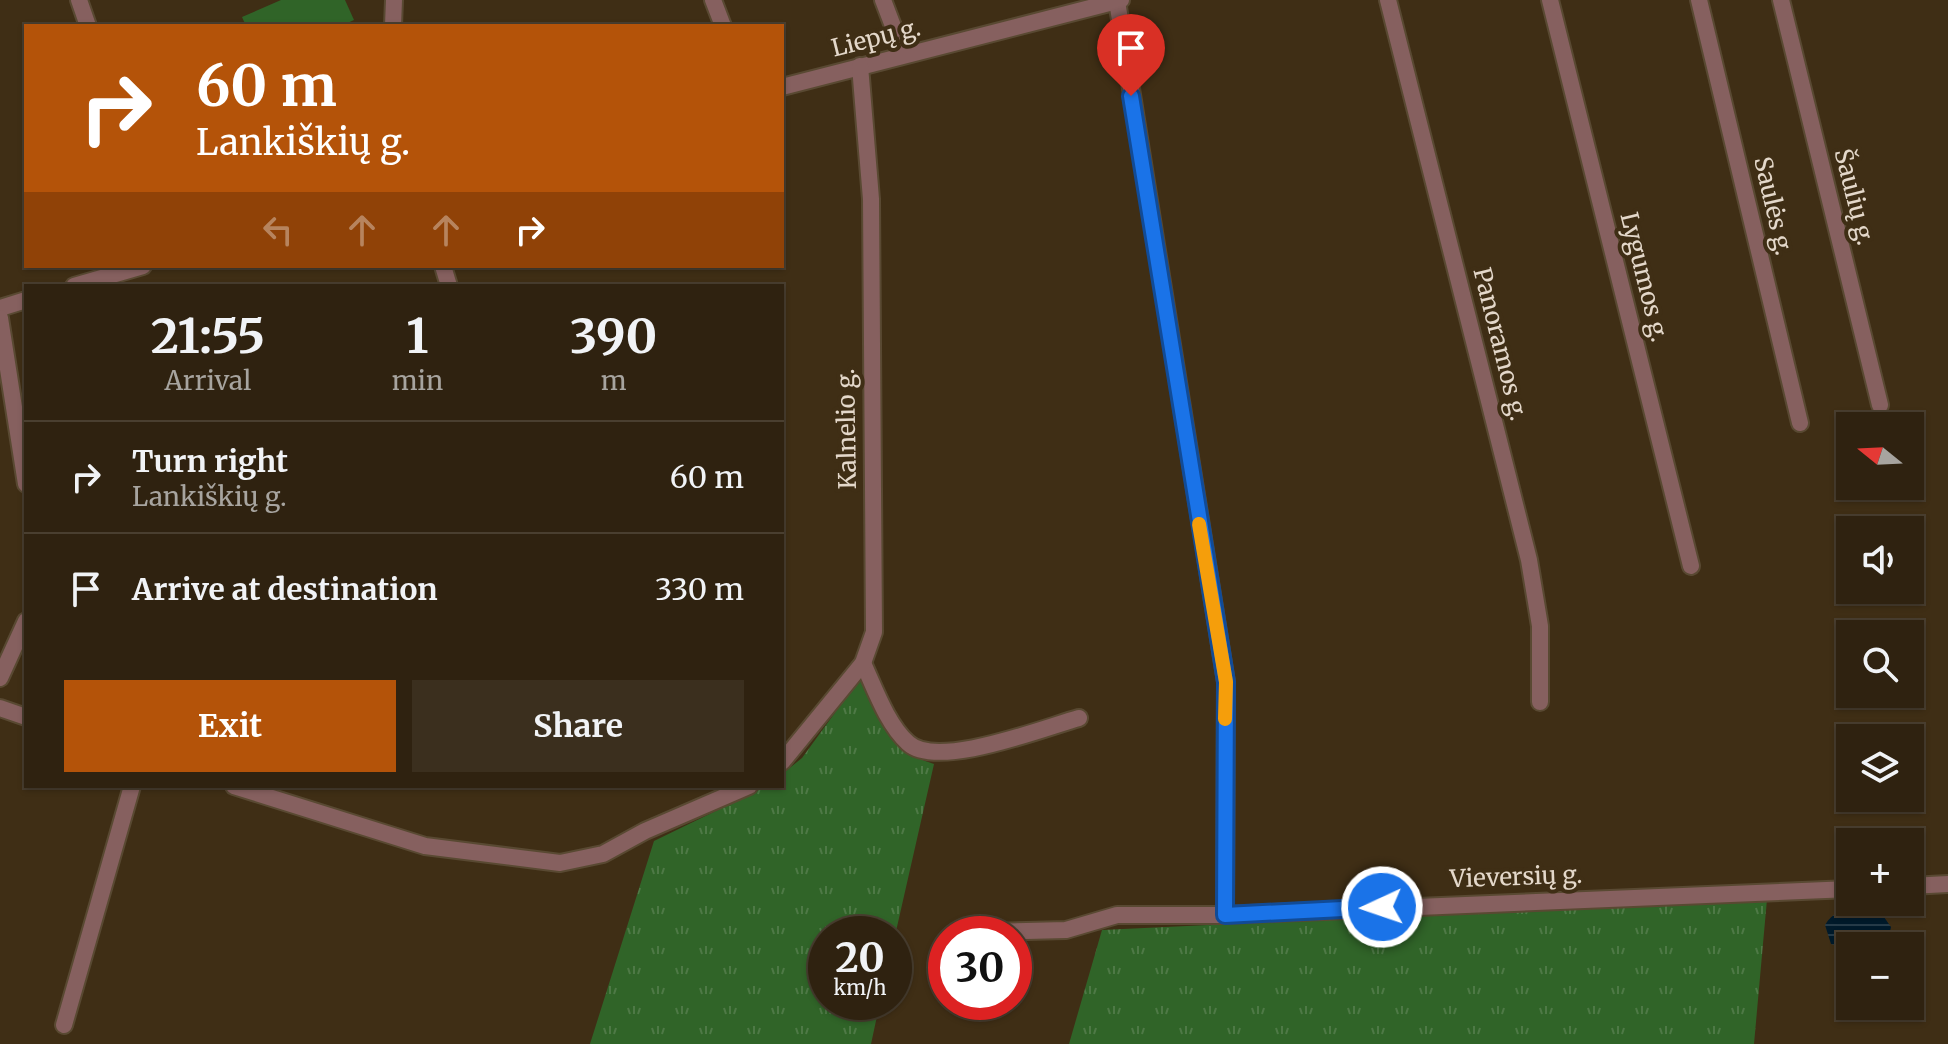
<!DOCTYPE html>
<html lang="en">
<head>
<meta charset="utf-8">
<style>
	body { margin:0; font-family:Merriweather,serif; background:#3b2f1e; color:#f1f3f6; height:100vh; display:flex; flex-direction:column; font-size:30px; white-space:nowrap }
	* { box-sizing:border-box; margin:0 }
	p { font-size:26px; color:#a7a49f }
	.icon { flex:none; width:44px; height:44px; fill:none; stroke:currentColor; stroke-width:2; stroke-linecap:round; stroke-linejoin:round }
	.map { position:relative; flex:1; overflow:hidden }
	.sheet { position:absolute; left:24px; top:284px; width:760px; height:504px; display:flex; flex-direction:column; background:#2f2210; border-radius:0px; box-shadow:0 2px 6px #0004,0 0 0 2px #4a3f30 }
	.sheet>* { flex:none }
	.guide { position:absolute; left:24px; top:24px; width:760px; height:244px; border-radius:0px; box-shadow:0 2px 6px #0004,0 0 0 2px #4a3f30; background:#b45309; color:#fff; overflow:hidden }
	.needle { width:52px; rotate:288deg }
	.controls { position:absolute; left:1836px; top:412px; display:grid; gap:16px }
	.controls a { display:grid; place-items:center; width:88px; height:88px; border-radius:0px; background:#2f2210; box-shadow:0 2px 6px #0004,0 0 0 2px #4a3f30; font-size:40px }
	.speed { position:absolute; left:808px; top:916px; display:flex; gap:16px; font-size:40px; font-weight:700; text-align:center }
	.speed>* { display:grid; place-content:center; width:104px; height:104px; border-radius:50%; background:#2f2210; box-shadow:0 2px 6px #0004,0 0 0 2px #4a3f30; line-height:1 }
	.speed small { font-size:20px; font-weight:400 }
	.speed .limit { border:12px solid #d22; background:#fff; color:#111 }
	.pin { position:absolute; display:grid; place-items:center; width:68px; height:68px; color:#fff; margin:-82px -34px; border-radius:50% 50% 50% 0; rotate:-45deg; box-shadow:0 0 8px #0007 }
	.pin .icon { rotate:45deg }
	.me { position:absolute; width:88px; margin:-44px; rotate:267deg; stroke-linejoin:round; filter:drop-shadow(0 0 6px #0008) }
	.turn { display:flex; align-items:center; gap:28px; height:168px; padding:0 40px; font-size:36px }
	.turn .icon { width:104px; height:104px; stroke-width:2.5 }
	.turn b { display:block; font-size:56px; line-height:68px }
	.lanes { display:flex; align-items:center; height:76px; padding:0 40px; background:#0003; justify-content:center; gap:40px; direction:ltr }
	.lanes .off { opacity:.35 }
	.eta { display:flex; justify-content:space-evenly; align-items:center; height:136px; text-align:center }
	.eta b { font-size:48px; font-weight:700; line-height:56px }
	.button { display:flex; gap:16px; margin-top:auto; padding:16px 40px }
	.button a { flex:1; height:92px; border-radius:0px; background:#b45309; color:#fff; font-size:32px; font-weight:700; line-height:92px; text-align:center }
	.button a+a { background:#3b2f1e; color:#f1f3f6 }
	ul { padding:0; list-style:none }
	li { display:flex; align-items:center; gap:24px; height:112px; padding:0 40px; border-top:2px solid #4a3f30 }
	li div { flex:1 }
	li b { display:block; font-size:30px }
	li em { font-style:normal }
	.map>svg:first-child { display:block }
</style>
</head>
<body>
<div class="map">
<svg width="1948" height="1044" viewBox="0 0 1948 1044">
	<defs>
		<pattern id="grass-tufts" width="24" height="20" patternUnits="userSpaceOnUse" patternTransform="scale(2)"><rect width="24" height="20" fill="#306428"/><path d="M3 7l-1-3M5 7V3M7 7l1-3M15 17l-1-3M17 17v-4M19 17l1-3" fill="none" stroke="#4e7946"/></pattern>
		<pattern id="water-rules" width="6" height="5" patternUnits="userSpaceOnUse" patternTransform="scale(2)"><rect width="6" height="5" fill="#011a2a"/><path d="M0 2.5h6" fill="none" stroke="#263b48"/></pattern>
	</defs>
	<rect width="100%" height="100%" fill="#3f2e15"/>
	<g fill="url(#grass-tufts)">
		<path d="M865,678C882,722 885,749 934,764L894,940V934H826V1002H880L871,1044H590L654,841L767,786H782V774L802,758L858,681Z"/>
		<polygon points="1767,899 1754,1044 1069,1044 1102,930"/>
	</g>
	<polygon fill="#306428" points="281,0 345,0 354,20 341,26 246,26 242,17"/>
	<path fill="url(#water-rules)" d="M1864,909L1884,917L1891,927L1887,945L1869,937L1843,947L1831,944L1825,925C1834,910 1847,908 1864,909Z"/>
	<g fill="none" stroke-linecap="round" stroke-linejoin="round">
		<defs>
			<g id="minor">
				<polyline points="79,0 88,26"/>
				<polyline points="713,0 723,26"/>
				<polyline points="883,0 904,55"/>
				<polyline points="1388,0 1529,560 1540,626 1540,702"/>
				<polyline points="1550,0 1691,566"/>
				<polyline points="1699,0 1800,423"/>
				<polyline points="1781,0 1880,405"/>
				<polyline points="1117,1 1226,682 1225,915"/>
				<polyline points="393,26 394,0"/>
				<polyline points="782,87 1121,0"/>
				<polyline points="443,266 449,286"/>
				<polyline points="74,286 143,266"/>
				<polyline points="0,308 26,300"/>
				<polyline points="0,318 26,484"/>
				<path d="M863,663C875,689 887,724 908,743C937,770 1043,728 1079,718"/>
				<polyline points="0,678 26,621"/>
				<polyline points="0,708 26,717"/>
				<polyline points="782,762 863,663 874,632 871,199 860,66"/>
				<polyline points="234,786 425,846 560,863 603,854 645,831 749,786"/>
				<polyline points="1910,886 1948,884"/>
				<polyline points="993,932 1066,930 1117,915 1225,915 1850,889"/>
				<polyline points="64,1025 132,786"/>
			</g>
		</defs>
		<use href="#minor" stroke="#594932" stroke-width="20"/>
		<use href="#minor" stroke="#86605f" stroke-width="16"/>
	</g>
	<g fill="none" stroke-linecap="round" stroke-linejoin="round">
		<defs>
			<polyline id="route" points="1131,96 1226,682 1225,915 1382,907"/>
		</defs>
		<use href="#route" stroke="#114b97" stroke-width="20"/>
		<use href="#route" stroke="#1a73e8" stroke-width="14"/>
		<polyline stroke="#f59e0b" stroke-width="14" points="1199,524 1226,682 1225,719"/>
	</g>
	<g text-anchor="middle" stroke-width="8" stroke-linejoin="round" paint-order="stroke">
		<g font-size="24" fill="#e4d8ca" stroke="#3f2e15">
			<text transform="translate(876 38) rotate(-14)" y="8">Liepų g.</text>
			<text transform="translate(1854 197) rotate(76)" y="8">Šaulių g.</text>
			<text transform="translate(1773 206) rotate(77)" y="8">Saulės g.</text>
			<text transform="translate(1644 277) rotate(76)" y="8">Lygumos g.</text>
			<text transform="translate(1500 344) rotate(76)" y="8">Panoramos g.</text>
			<text transform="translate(847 429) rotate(-91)" y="8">Kalnelio g.</text>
			<text transform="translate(1516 877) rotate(-2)" y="8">Vieversių g.</text>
		</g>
	</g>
</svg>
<div class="controls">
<a><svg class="needle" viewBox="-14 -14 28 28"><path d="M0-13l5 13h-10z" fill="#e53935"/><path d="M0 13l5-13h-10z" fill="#a7a49f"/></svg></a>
<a><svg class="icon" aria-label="sound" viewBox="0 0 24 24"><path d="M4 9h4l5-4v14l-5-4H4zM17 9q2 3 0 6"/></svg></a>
<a><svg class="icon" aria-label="search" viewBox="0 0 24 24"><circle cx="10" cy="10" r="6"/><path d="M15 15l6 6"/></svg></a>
<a><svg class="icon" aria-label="layers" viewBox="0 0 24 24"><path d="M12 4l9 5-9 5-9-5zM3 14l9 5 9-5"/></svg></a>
<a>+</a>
<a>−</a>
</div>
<div class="speed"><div>20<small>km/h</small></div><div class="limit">30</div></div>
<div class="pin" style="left:1131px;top:96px;background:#d93025"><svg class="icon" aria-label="arrive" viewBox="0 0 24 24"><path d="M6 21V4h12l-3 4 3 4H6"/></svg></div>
<svg class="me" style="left:1382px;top:907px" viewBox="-20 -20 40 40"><circle r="17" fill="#1a73e8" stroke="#fff" stroke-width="3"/><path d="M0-11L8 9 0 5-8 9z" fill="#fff"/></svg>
<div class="guide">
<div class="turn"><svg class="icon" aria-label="right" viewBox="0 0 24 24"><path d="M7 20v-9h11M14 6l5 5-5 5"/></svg><div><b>60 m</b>Lankiškių g.</div></div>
<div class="lanes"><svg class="icon off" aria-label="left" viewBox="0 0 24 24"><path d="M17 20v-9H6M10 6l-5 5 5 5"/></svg><svg class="icon off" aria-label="ahead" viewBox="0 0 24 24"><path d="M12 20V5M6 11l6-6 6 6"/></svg><svg class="icon off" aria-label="ahead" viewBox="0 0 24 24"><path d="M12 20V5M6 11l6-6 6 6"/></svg><svg class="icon" aria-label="right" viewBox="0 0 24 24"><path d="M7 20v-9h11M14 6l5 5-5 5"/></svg></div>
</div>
<section class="sheet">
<div class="eta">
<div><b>21:55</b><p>Arrival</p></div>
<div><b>1</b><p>min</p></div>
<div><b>390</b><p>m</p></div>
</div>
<ul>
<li><svg class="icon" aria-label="right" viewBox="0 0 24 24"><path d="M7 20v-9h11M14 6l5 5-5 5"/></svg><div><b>Turn right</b><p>Lankiškių g.</p></div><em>60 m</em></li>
<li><svg class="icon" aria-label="arrive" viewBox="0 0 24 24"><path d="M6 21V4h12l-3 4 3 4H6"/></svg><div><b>Arrive at destination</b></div><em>330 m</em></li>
</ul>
<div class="button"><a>Exit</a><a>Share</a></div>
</section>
</div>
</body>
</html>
